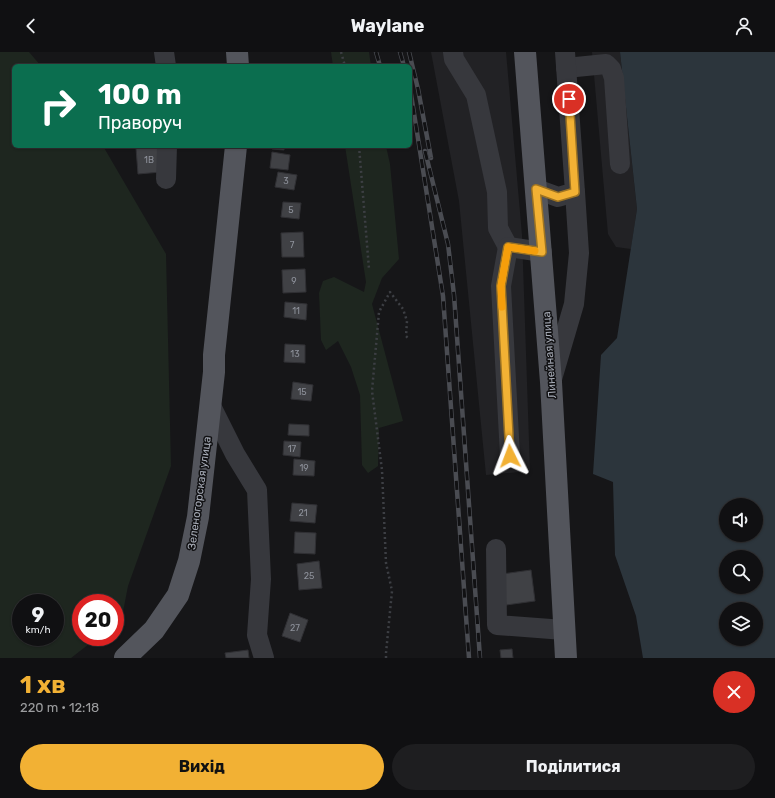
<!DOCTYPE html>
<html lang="uk">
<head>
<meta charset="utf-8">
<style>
	body { margin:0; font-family:Rubik,sans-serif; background:#1e1e20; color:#f1f3f6; height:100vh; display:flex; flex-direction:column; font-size:15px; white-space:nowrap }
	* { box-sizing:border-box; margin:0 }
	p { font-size:13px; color:#9c9d9f }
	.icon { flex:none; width:22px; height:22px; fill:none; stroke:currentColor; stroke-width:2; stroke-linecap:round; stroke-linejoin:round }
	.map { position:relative; height:606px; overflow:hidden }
	.side { display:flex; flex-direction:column; background:#101012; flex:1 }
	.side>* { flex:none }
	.hud { position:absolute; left:12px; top:12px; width:400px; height:84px; border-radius:6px; box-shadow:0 1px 3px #0004,0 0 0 1px #303032; background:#0b6e4f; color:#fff; overflow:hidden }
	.controls { position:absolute; left:719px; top:446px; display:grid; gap:8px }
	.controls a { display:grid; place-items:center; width:44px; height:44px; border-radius:50%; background:#101012; box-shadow:0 1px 3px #0004,0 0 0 1px #303032; font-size:20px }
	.speed { position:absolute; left:12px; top:542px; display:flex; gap:8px; font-size:20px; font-weight:700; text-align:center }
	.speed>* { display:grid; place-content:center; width:52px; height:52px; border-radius:50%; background:#101012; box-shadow:0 1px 3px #0004,0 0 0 1px #303032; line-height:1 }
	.speed small { font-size:10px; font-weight:400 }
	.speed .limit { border:6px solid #d22; background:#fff; color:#111 }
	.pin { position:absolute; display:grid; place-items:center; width:34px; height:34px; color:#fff; margin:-17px; border:2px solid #fff; border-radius:50%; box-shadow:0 1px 4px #0007 }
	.me { position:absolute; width:44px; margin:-22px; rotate:357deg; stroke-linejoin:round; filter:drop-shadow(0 0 3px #0008) }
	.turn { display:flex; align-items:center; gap:14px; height:84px; padding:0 20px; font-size:18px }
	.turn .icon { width:52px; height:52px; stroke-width:2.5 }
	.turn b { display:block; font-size:28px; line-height:34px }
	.round { display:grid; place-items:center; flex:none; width:42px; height:42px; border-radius:21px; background:#1e1e20 }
	.summary { display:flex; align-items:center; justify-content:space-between; height:68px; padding:0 20px }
	h1 { font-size:24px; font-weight:700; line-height:30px; color:#f2b134 }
	.button { display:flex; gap:8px; margin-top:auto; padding:8px 20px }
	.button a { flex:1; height:46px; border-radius:24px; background:#f2b134; color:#111; font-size:16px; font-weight:700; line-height:46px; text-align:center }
	.button a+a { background:#1e1e20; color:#f1f3f6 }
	header { display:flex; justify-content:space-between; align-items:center; height:52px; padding:0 20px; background:#101012; font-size:18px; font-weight:700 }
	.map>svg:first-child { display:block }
</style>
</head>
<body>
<header><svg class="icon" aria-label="back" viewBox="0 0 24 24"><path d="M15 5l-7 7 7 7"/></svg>Waylane<svg class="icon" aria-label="person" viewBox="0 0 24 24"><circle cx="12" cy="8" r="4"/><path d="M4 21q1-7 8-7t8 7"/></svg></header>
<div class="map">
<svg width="775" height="606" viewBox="0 0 775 606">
	<rect width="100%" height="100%" fill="#161618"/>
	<g fill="#222225">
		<polygon points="431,0 506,0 522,183 530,419 486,423 459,149"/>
		<polygon points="592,0 620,0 637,157 631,197 616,195 608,182"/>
	</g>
	<g fill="#1e261f" fill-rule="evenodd">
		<path d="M0,0H29L41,14H14V94H103L166,202L171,414L128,534L122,565L115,571V551H81V585H98L71,606H0ZM21,551H55V585H21Z"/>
		<polygon points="331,0 369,0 371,14 333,14"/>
		<polygon points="345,94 386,94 390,112 399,207 382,226 372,252 403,369 379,376 378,414 368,421 362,413 360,343 351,315 338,289 326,298 321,288 319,241 323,229 334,225 364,240 366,230"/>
	</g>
	<path fill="#2c353c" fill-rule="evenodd" d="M620,0H775V606H643L636,564L615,503L613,430L593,422L601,303L617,286L637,157ZM726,453H756V483H726ZM726,505H756V535H726ZM726,557H756V587H726Z"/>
	<g fill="#404145" stroke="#303034">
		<polygon points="159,94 161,120 138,122 136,96"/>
		<polygon points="272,94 284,94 284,98 272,97"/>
		<polygon points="272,100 290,103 288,118 270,116"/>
		<polygon points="278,120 297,123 294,138 275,135"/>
		<polygon points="283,150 301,151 299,167 281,165"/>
		<polygon points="303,180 304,205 282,205 281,181"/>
		<polygon points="305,217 306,240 283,241 282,218"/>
		<polygon points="285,250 307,252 306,268 284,265"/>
		<polygon points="285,292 305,293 305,311 284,310"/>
		<polygon points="293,330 313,333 311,349 291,347"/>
		<polygon points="289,372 309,373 309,384 288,383"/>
		<polygon points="284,389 301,390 300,405 283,403"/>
		<polygon points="294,407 315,409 314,424 293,423"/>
		<polygon points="292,451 317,453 315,471 290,469"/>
		<polygon points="295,480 316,481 315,502 294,501"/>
		<polygon points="319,509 322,536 299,538 297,512"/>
		<polygon points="531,518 535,549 506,553 502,522"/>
		<polygon points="290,561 308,568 300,590 282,584"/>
		<polygon points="512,597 513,606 501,606 500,598"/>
		<polygon points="248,598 249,606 226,606 225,601"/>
	</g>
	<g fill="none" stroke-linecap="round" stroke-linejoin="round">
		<g stroke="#3d3f44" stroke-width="2.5" stroke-dasharray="2 3" stroke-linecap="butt">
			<polyline points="341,0 345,14"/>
			<polyline points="359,94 369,217"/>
			<polyline points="386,606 386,601 392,539 386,511 382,418 372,339 379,260 390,240 403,257 407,269 406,284 408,286"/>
		</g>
		<g stroke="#37383d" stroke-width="20">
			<polyline points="164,0 166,14"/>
			<polyline points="453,0 454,7 476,43 497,140 498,176 508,195 542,200"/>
			<polyline points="566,16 606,12 611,17 614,26 620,112"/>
			<polyline points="166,127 167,94"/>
			<polyline points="536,137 558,145 575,140 565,0"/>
			<polyline points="508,195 501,234 510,404"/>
			<polyline points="552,327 574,252 579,201 575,140"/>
			<polyline points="210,352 235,402 257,438 261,527 257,583 264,606"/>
			<polyline points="496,497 497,573 564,578"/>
		</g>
		<g stroke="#53555c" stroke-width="22">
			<polyline points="237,0 238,14"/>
			<polyline points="525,0 551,330 566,606"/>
			<polyline points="125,606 154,578 178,543 189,509 198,465 214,320 214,303 236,94"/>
		</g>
		<defs>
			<g id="rail">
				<polyline points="376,0 380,14"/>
				<polyline points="400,0 404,14"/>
				<polyline points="409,0 418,37 431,106"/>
				<polyline points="410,36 443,244 469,606"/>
				<polyline points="425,99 448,192 454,243 480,606"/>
			</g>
		</defs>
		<use href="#rail" stroke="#4a4c52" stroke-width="4.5"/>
		<use href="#rail" stroke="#111113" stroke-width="3" stroke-dasharray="9" stroke-linecap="butt"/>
	</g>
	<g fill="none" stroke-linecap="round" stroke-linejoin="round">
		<defs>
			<polyline id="route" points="510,404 501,234 508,195 542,200 536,137 558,145 575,140 569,47"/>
		</defs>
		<use href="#route" stroke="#9d7322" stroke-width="10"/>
		<use href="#route" stroke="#f2b134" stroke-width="7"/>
		<polyline stroke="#f59e0b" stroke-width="7" points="502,255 501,234 508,195 535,199"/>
	</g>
	<g text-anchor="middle" stroke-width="3" stroke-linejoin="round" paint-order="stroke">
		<g font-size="9" fill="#8e929b">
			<text x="149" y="111">1В</text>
			<text x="286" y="132">3</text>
			<text x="291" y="161">5</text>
			<text x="292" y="196">7</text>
			<text x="294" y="232">9</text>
			<text x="296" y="262">11</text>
			<text x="295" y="305">13</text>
			<text x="302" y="343">15</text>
			<text x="292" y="400">17</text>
			<text x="304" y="419">19</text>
			<text x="303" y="464">21</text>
			<text x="309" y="527">25</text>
			<text x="295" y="579">27</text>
		</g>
		<g font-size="11" fill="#a8adb8" stroke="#111113">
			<text transform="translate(549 303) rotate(-94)" y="4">Линейная улица</text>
			<text transform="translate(199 441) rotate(-82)" y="4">Зеленогорская улица</text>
		</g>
	</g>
</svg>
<div class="controls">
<a><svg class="icon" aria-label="sound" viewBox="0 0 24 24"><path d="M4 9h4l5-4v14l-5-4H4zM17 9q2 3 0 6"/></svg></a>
<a><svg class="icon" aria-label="search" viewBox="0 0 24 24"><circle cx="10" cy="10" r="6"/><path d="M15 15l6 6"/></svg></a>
<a><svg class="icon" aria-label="layers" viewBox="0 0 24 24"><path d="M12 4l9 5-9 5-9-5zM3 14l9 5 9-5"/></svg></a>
</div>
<div class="speed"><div>9<small>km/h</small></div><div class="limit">20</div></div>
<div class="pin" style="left:569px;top:47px;background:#d93025"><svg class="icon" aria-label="arrive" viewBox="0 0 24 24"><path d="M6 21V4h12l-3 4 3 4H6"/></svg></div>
<svg class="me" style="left:510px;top:404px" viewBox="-20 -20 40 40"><path d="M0-17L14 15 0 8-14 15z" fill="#f2b134" stroke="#fff" stroke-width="4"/></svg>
<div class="hud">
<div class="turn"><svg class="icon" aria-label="right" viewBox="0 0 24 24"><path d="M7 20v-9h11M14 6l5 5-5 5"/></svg><div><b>100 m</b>Праворуч</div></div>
</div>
</div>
<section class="side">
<div class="summary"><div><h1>1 хв</h1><p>220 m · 12:18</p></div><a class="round" style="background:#d93025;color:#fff"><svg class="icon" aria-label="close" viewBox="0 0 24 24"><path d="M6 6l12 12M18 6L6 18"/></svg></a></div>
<div class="button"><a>Вихід</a><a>Поділитися</a></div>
</section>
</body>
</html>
